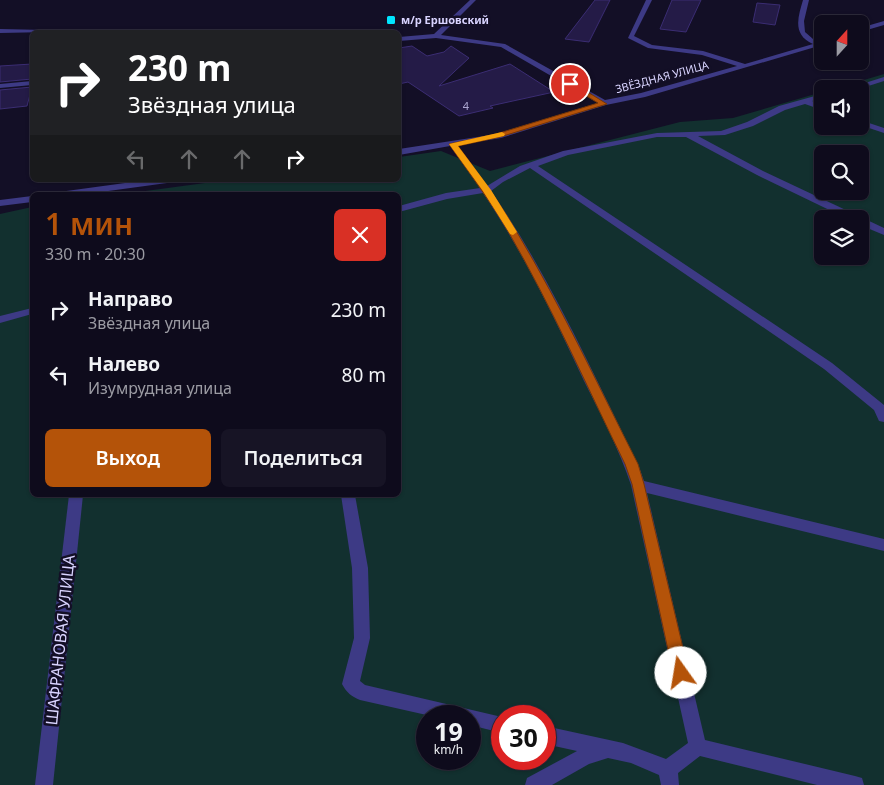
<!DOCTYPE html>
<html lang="ru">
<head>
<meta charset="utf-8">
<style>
	body { margin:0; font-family:"Noto Sans",sans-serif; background:#171425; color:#f1f3f6; height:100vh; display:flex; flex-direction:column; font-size:19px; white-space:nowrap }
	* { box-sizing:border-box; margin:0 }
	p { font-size:16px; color:#9b9ba3 }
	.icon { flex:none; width:28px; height:28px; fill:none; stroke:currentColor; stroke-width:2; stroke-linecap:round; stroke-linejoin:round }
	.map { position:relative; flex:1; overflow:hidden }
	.panel { position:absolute; left:30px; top:192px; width:371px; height:305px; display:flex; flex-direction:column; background:#0e0b1c; border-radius:8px; box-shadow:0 1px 4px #0004,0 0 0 1px #2e2b3b }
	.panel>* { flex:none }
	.banner { position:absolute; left:30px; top:30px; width:371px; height:152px; border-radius:8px; box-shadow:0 1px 4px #0004,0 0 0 1px #2e2b3b; background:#202124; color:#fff; overflow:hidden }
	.needle { width:32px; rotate:21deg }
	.controls { position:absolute; left:814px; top:15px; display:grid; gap:10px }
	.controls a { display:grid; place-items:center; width:55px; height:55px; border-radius:8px; background:#0e0b1c; box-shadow:0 1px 4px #0004,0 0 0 1px #2e2b3b; font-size:25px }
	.speed { position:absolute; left:416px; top:705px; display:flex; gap:10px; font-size:25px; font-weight:700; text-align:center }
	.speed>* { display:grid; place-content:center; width:65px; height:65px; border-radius:50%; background:#0e0b1c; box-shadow:0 1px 4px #0004,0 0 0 1px #2e2b3b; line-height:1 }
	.speed small { font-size:12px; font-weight:400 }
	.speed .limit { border:8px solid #d22; background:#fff; color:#111 }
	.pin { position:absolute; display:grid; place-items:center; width:42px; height:42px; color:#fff; margin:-21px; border:2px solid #fff; border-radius:50%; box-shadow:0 1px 5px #0007 }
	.me { position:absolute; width:55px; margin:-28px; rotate:347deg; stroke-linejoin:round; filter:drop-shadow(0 0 4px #0008) }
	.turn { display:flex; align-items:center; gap:18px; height:105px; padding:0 15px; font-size:22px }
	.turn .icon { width:65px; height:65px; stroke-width:2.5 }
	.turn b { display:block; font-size:35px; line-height:42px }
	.lanes { display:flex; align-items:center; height:48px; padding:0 15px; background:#0003; justify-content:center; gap:25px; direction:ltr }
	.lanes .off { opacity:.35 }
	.round { display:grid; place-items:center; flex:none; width:52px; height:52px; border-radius:8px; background:#171425 }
	.headline { display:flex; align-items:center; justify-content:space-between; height:85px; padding:0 15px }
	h1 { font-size:30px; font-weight:600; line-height:38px; color:#b45309 }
	.button { display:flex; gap:10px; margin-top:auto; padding:10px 15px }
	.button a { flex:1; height:58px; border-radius:8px; background:#b45309; color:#fff; font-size:20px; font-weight:600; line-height:58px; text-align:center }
	.button a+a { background:#171425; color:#f1f3f6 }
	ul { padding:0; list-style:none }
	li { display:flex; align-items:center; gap:15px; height:65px; padding:0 15px }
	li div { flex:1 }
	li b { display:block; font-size:19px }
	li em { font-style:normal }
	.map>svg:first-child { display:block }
</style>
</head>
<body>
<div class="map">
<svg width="884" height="785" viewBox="0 0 884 785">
	<rect width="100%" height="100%" fill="#130f26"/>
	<path fill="#12302f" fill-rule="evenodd" d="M884,74V785H0V214L32,207V495H399V195H116L227,180H399V157L441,151L490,171L680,122L733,118L822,92V126H860V89H834ZM822,154H860V191H822ZM822,219H860V256H822ZM428,716H470V759H428ZM502,716H545V759H502Z"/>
	<g fill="#241b47" stroke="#3b2d73">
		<polygon points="595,0 610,0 589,42 565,39"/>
		<polygon points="672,0 701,0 686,32 660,29"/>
		<polygon points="757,3 780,5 775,25 753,22"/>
		<polygon points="412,46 427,56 444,52 451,46 469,58 439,86 510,64 554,92 490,106 493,108 459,116 408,82 399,84 399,48"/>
		<polygon points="32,64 32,79 0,82 0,66"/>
		<polygon points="32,87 27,106 0,109 0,90"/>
	</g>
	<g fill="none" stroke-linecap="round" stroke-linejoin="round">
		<g fill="#3d3a85" fill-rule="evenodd">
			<path d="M470,0H476L441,35L505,44L605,100L641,93L737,66L702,55L648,48L628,38L646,0H652L634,36L652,45L703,51L745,64L813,44C792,35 798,17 803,0H809L804,21L805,32L813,39L822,41V45L645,97L606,105L501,138L457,145L487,186L520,166L563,151L657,133L721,131L747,122L779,106L822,94V98L812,101L822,105V110L805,104L785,110L753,126L725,135L698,136L763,171L884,228V235L860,225V219H848L757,175L686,137H657L568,155L538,166L832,363L884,405V422L879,421L874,410L824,369L530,168L503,182L491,191C550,276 592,372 638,464L644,481L884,539V551L647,493L705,740L855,776L862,778L864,785H817L700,756L678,773L679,785H661L659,775L631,763L608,758L589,764L552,785H525L527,778L577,751L545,744V726L623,743L666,759L688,743L631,485C619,449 601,415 584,381C554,317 523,252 483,193L447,199L399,212V206L446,193L480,188L450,146L399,155V149L497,134L598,103L501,47L436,38L399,41V37L434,34Z"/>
			<polygon points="884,21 884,25 860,32 860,28"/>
			<polygon points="0,29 46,30 49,32 0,33"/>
			<polygon points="884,77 884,81 859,89 846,89"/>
			<polygon points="32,81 32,85 0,88 0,84"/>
			<polygon points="860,120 884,128 884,133 860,125"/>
			<polygon points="147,180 172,180 167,183 79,195 54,195 59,192"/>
			<polygon points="32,196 32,202 0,206 0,200"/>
			<polygon points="32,308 32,314 0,323 0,316"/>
			<polygon points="69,495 83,495 53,785 35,785"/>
			<path d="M341,495H355L368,568L370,638L360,681L365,685L502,717V733L470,725V716H431L360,700C352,697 346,692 342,684L354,638L352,568Z"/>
		</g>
	</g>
	<path fill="#b45309" stroke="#753606" d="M568,83H573L607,104L500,137L458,146C479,174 500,203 518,234C562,308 599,387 638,464L644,484L689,673L687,678L681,680L676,678L673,673L632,484L625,464C587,387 552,307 509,233C491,202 470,174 449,144L496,134L598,103L568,85Z"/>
	<polygon fill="#f59e0b" points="502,132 505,134 504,136 458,146 491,190 517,232 513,235 510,234 483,191 449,144"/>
	<rect fill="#00e5ff" stroke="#130f26" stroke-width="2" x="386" y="15" width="10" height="10" rx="2.5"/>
	<g text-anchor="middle" stroke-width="5" stroke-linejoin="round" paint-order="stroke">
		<g font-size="11" font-weight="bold" fill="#d9d4ff" stroke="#130f26" text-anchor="start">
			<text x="401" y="24">м/р Ершовский</text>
		</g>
		<g font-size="11" fill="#d9d4ff" stroke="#130f26">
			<text transform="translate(662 77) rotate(-15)" y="4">ЗВЁЗДНАЯ УЛИЦА</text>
		</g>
		<g font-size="11" fill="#aca6d1">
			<text x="466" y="110">4</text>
		</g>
		<g font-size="16" fill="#d9d4ff" stroke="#130f26">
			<text transform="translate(60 640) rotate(-84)" y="6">ШАФРАНОВАЯ УЛИЦА</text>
		</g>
	</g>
</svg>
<div class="controls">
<a><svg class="needle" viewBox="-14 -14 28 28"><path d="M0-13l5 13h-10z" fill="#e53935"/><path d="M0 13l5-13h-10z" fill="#9b9ba3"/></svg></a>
<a><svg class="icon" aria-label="sound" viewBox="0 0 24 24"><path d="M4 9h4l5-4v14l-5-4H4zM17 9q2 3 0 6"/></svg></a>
<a><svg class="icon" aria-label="search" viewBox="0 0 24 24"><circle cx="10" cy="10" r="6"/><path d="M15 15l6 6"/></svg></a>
<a><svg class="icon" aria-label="layers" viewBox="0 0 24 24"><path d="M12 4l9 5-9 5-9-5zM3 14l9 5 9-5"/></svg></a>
</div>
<div class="speed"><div>19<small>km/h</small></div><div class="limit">30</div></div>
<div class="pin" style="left:570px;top:84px;background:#d93025"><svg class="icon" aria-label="arrive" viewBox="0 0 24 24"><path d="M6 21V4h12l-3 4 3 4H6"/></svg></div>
<svg class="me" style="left:681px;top:673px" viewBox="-20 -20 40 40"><circle r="19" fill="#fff"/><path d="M0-13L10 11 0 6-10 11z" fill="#b45309"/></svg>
<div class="banner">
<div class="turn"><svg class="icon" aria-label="right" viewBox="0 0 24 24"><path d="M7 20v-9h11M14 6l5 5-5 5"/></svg><div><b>230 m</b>Звёздная улица</div></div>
<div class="lanes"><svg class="icon off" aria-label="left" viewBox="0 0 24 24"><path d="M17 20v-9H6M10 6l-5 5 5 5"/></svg><svg class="icon off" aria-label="ahead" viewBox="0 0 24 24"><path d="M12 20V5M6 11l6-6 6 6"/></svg><svg class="icon off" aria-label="ahead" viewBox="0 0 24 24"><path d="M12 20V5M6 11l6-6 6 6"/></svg><svg class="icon" aria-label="right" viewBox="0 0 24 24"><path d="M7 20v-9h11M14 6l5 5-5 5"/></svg></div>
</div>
<section class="panel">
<div class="headline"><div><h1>1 мин</h1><p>330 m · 20:30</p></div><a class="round" style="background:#d93025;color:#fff"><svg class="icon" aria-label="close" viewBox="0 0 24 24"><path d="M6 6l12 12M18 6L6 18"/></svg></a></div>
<ul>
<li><svg class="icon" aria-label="right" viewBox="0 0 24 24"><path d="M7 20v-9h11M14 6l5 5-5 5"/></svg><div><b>Направо</b><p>Звёздная улица</p></div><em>230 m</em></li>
<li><svg class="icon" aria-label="left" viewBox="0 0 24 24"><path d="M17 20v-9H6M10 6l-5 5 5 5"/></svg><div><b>Налево</b><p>Изумрудная улица</p></div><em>80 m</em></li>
</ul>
<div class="button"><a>Выход</a><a>Поделиться</a></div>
</section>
</div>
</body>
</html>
